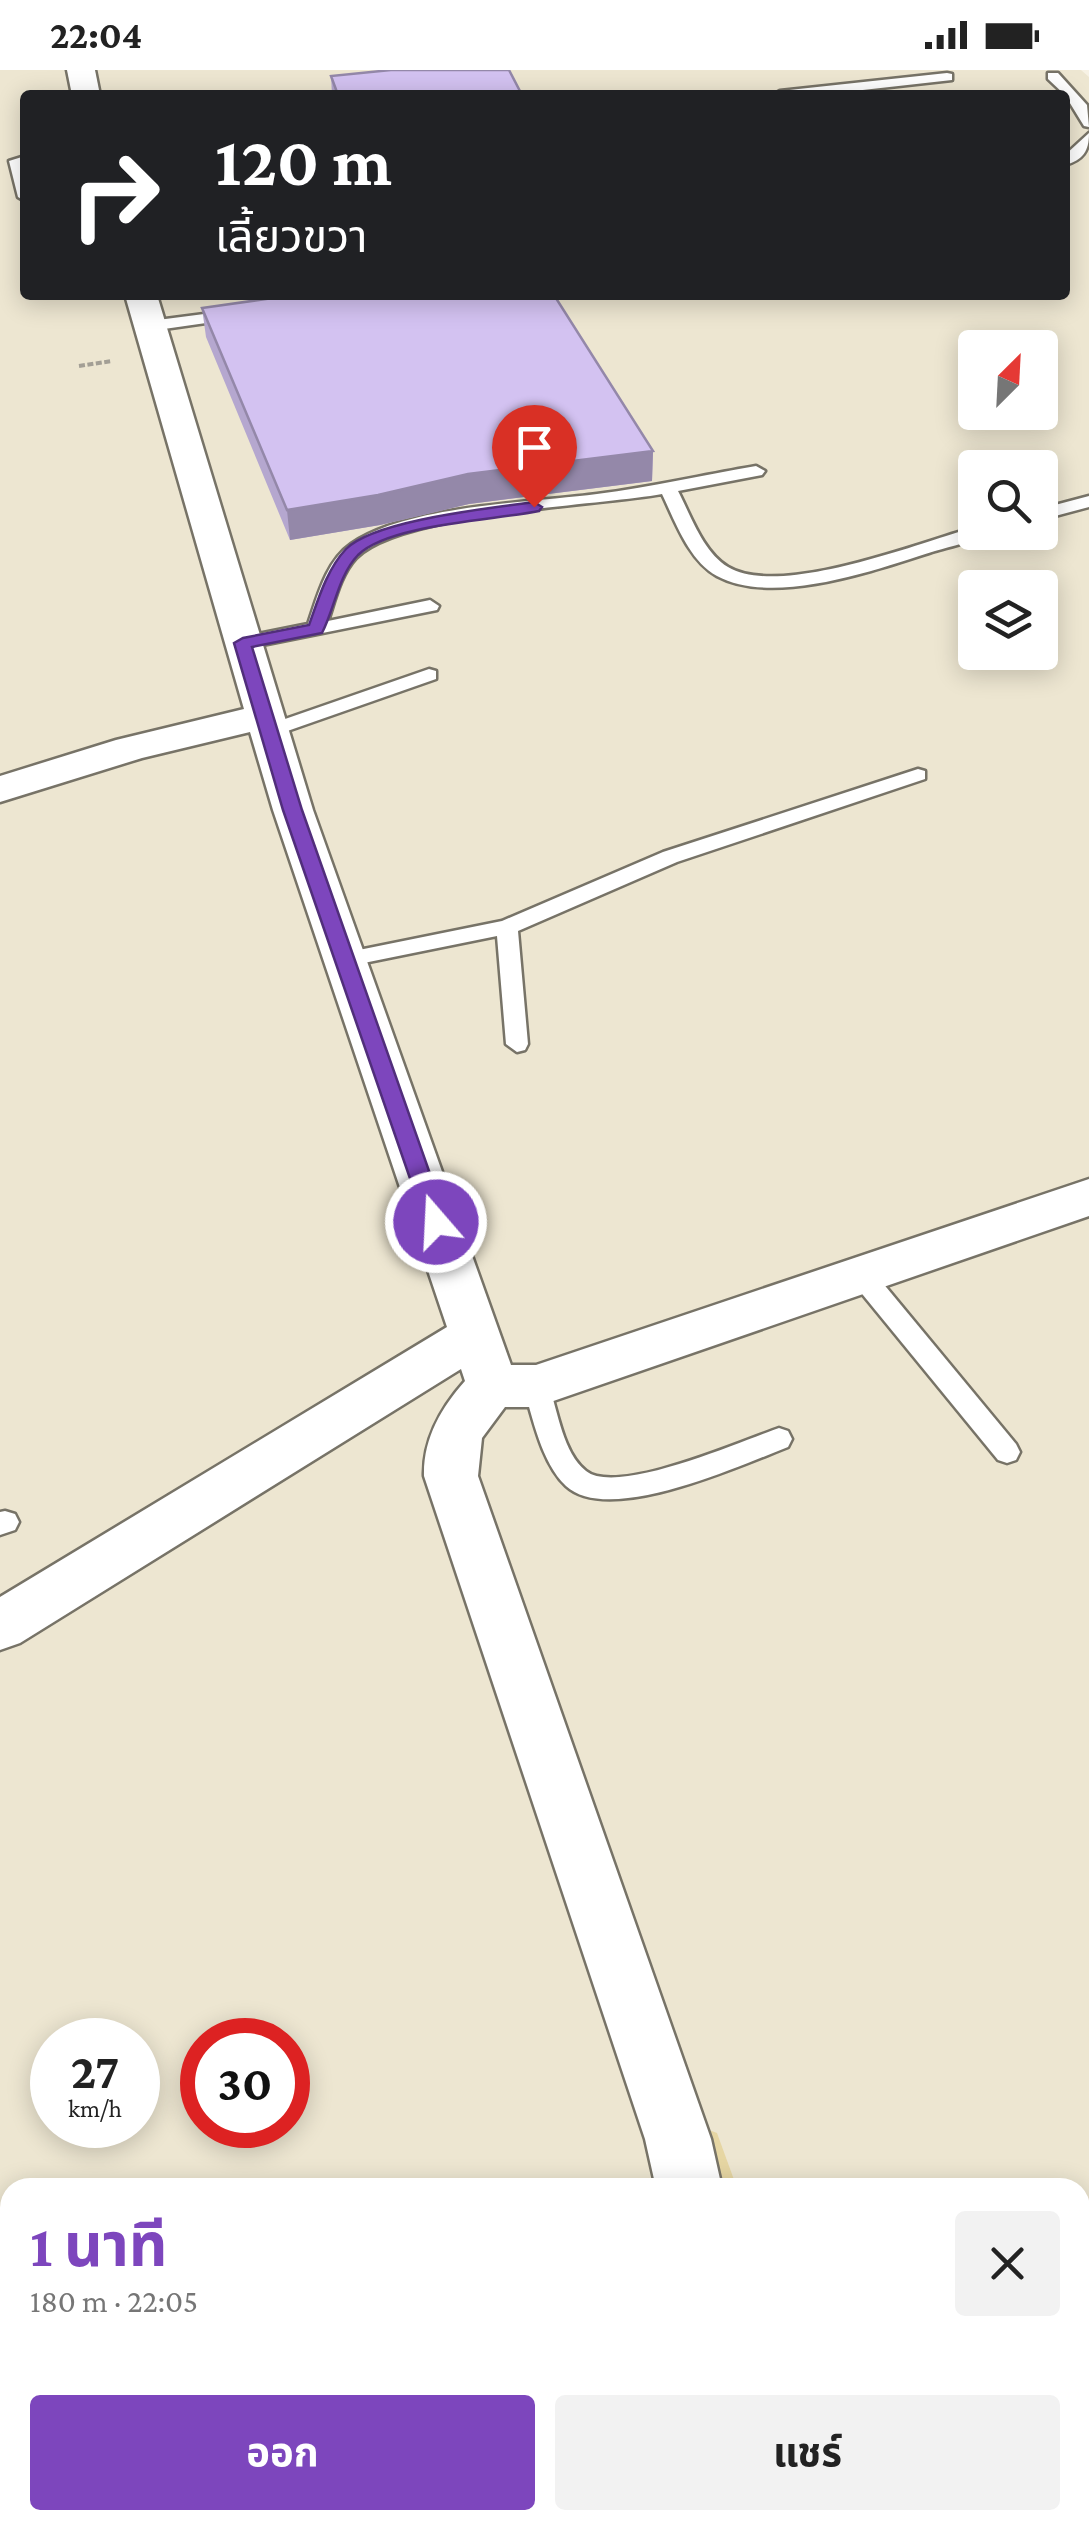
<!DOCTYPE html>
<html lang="th">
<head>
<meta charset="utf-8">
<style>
	body { margin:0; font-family:"Crimson Pro","Noto Sans Thai",serif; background:#f2f2f2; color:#222; height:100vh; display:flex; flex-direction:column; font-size:38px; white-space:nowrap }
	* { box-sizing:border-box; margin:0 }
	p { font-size:32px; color:#767676 }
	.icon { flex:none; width:55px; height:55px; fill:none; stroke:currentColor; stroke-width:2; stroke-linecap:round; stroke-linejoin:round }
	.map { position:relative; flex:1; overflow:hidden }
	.panel { position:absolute; left:0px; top:2108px; width:1090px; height:352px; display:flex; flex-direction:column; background:#fff; border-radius:30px 30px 0 0; box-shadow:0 5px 25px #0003 }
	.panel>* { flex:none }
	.banner { position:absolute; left:20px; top:20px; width:1050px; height:210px; border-radius:10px; box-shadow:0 5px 25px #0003; background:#202124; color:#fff; overflow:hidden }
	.needle { width:65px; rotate:24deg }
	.fabs { position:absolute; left:958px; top:260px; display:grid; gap:20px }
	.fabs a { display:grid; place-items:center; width:100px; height:100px; border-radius:10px; background:#fff; box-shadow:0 5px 25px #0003; font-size:50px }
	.speed { position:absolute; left:30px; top:1948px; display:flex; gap:20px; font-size:50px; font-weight:700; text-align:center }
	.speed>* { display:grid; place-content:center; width:130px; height:130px; border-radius:50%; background:#fff; box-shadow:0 5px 25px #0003; line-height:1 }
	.speed small { font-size:25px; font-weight:400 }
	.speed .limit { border:15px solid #d22; background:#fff; color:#111 }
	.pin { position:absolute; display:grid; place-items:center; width:85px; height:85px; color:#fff; margin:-102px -42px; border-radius:50% 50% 50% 0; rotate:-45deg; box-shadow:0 0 10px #0007 }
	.pin .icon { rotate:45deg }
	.me { position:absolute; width:110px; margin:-55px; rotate:341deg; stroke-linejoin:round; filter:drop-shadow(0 0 8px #0008) }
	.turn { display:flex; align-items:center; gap:35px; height:210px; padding:0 30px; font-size:45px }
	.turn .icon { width:130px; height:130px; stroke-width:2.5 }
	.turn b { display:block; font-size:70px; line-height:85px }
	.round { display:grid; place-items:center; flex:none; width:105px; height:105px; border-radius:10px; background:#f2f2f2 }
	.headline { display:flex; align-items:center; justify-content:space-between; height:170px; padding:0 30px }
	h1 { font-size:60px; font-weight:700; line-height:75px; color:#7d46bd }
	.action { display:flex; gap:20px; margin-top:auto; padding:20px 30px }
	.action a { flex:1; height:115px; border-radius:10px; background:#7d46bd; color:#fff; font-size:40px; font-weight:700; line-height:115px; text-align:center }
	.action a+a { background:#f2f2f2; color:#222 }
	.status { display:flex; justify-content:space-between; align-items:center; height:70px; padding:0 50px; background:#fff; direction:ltr }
	.status svg { height:28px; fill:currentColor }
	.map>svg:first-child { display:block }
</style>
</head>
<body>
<div class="status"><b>22:04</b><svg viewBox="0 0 49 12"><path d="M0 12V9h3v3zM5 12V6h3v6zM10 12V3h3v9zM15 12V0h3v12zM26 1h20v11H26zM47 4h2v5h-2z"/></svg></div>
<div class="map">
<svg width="1089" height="2458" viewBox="0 0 1089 2458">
	<rect width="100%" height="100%" fill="#f7f2e5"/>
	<path fill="#ede6d1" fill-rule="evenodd" d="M0,0H1081L1089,7V2458H726L722,2450H1080V2118H10V2450H697L659,2458H0ZM25,25H1065V225H25ZM975,278H1040V342H975ZM975,398H1040V462H975ZM975,518H1040V582H975ZM52,1970H138V2055H52ZM202,1970H288V2055H202Z"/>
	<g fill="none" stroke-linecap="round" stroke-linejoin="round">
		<polygon fill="#e6d6a3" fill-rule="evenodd" points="709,2060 717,2063 737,2118 714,2118 698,2071 701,2063"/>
		<defs>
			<g id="lane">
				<polygon points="947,3 952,4 952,10 818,25 773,25 780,21"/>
				<polygon points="1048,3 1058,3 1087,35 1089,57 1084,56 1065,25 1048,9"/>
				<path d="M1089,63C1089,81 1083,90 1065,95V85Z"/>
				<polygon points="25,86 25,131 18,127 9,91"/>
				<polygon points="235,240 243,245 241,248 150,261 142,256 150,251"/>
				<path d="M756,396L765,401L762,405L678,421C691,446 703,482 728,497C780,528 919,473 975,457V462H986C973,472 952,476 935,481C878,499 774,537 717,506C689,491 675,451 662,424C595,436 400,443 356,488C341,504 335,530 328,551L430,530L439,536L437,540L243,579L234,573L243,567L308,554C317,528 326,491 351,474C408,435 528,433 597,424C651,417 703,405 756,396Z"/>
				<polygon points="1089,426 1089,437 1040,450 1040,439"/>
				<polygon points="429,599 436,601 436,609 276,665 269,667 259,661 262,657"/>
				<polygon points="918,699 925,701 925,709 677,792 518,861 528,974 525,980 517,982 506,974 497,866 344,897 333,890 344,883 502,851 663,782"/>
				<polygon points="863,1197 872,1200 1016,1374 1020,1382 1016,1390 1007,1393 998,1390 854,1214 851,1207 854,1200"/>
				<path d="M536,1306L545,1309L549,1316C558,1342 563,1383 586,1401C617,1426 742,1371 779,1358L788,1361L792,1369L788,1377C741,1395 609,1456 566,1416C541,1392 533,1348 523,1316L527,1309Z"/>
				<polygon points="5,1441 15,1444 19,1452 15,1460 0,1465 0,1442"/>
			</g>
			<g id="street">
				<polygon points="67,0 95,0 100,25 72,25"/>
				<path d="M125,225H157L313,740L511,1295H536L1089,1109V1146L536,1337H505L482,1368L478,1406L711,2069L722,2118H656L645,2069L424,1406C423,1369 441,1338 465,1311L461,1299L20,1573L0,1580V1527L447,1257L273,740L250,662L142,688L0,732V706L116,670L244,639Z"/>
				<polygon points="718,2450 790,2450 792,2458 720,2458"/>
			</g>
		</defs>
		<use href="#lane" stroke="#777367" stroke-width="5"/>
		<use href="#street" stroke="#777367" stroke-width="5"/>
		<polyline stroke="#a39f95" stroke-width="4" stroke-dasharray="6 2.5" stroke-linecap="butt" points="79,296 112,291"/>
		<use href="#lane" fill="#fff" fill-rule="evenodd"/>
		<use href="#street" fill="#fff" fill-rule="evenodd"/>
	</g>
	<g fill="#b5a7cf">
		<polygon points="331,6 522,25 332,25"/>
		<polygon points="202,238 653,381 652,411 469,434 380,455 290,470 206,267"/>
	</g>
	<polygon fill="#9488a9" points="653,381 652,411 469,434 380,455 290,470 287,440 468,404"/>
	<g fill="#d3c2f1" stroke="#9488a9" stroke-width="2.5">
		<polygon points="391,0 509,0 522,25 338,25 331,6"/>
		<polygon points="294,225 554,225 653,381 468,404 378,425 287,440 202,238"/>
	</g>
	<path fill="#7d46bd" stroke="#512e7b" stroke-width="2.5" d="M534,432L542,437L539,441C496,450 389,454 358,485C338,506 335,538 322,563L252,577L302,740L447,1152L436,1161L425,1152L283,740L234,573L243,568L309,555C318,530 327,499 346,479C374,450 492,438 534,432Z"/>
</svg>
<div class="fabs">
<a><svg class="needle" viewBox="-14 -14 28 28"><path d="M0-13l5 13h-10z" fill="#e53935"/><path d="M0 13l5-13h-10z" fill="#767676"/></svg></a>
<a><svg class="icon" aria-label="search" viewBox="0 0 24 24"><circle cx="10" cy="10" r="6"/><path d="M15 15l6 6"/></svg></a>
<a><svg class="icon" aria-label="layers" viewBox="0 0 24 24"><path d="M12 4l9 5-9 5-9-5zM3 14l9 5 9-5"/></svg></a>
</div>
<div class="speed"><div>27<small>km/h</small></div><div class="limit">30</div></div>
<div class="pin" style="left:534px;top:437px;background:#d93025"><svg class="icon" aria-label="arrive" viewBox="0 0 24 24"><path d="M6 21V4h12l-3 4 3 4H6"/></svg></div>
<svg class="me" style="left:436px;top:1152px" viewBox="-20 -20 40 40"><circle r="17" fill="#7d46bd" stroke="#fff" stroke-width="3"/><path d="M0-11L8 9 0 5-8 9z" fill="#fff"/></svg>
<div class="banner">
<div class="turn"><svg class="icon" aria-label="right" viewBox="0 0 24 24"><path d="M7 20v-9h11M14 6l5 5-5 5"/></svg><div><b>120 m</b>เลี้ยวขวา</div></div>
</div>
<section class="panel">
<div class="headline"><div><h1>1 นาที</h1><p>180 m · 22:05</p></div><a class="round"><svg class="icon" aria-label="close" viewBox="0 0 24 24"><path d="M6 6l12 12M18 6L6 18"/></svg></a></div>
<div class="action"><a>ออก</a><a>แชร์</a></div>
</section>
</div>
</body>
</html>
